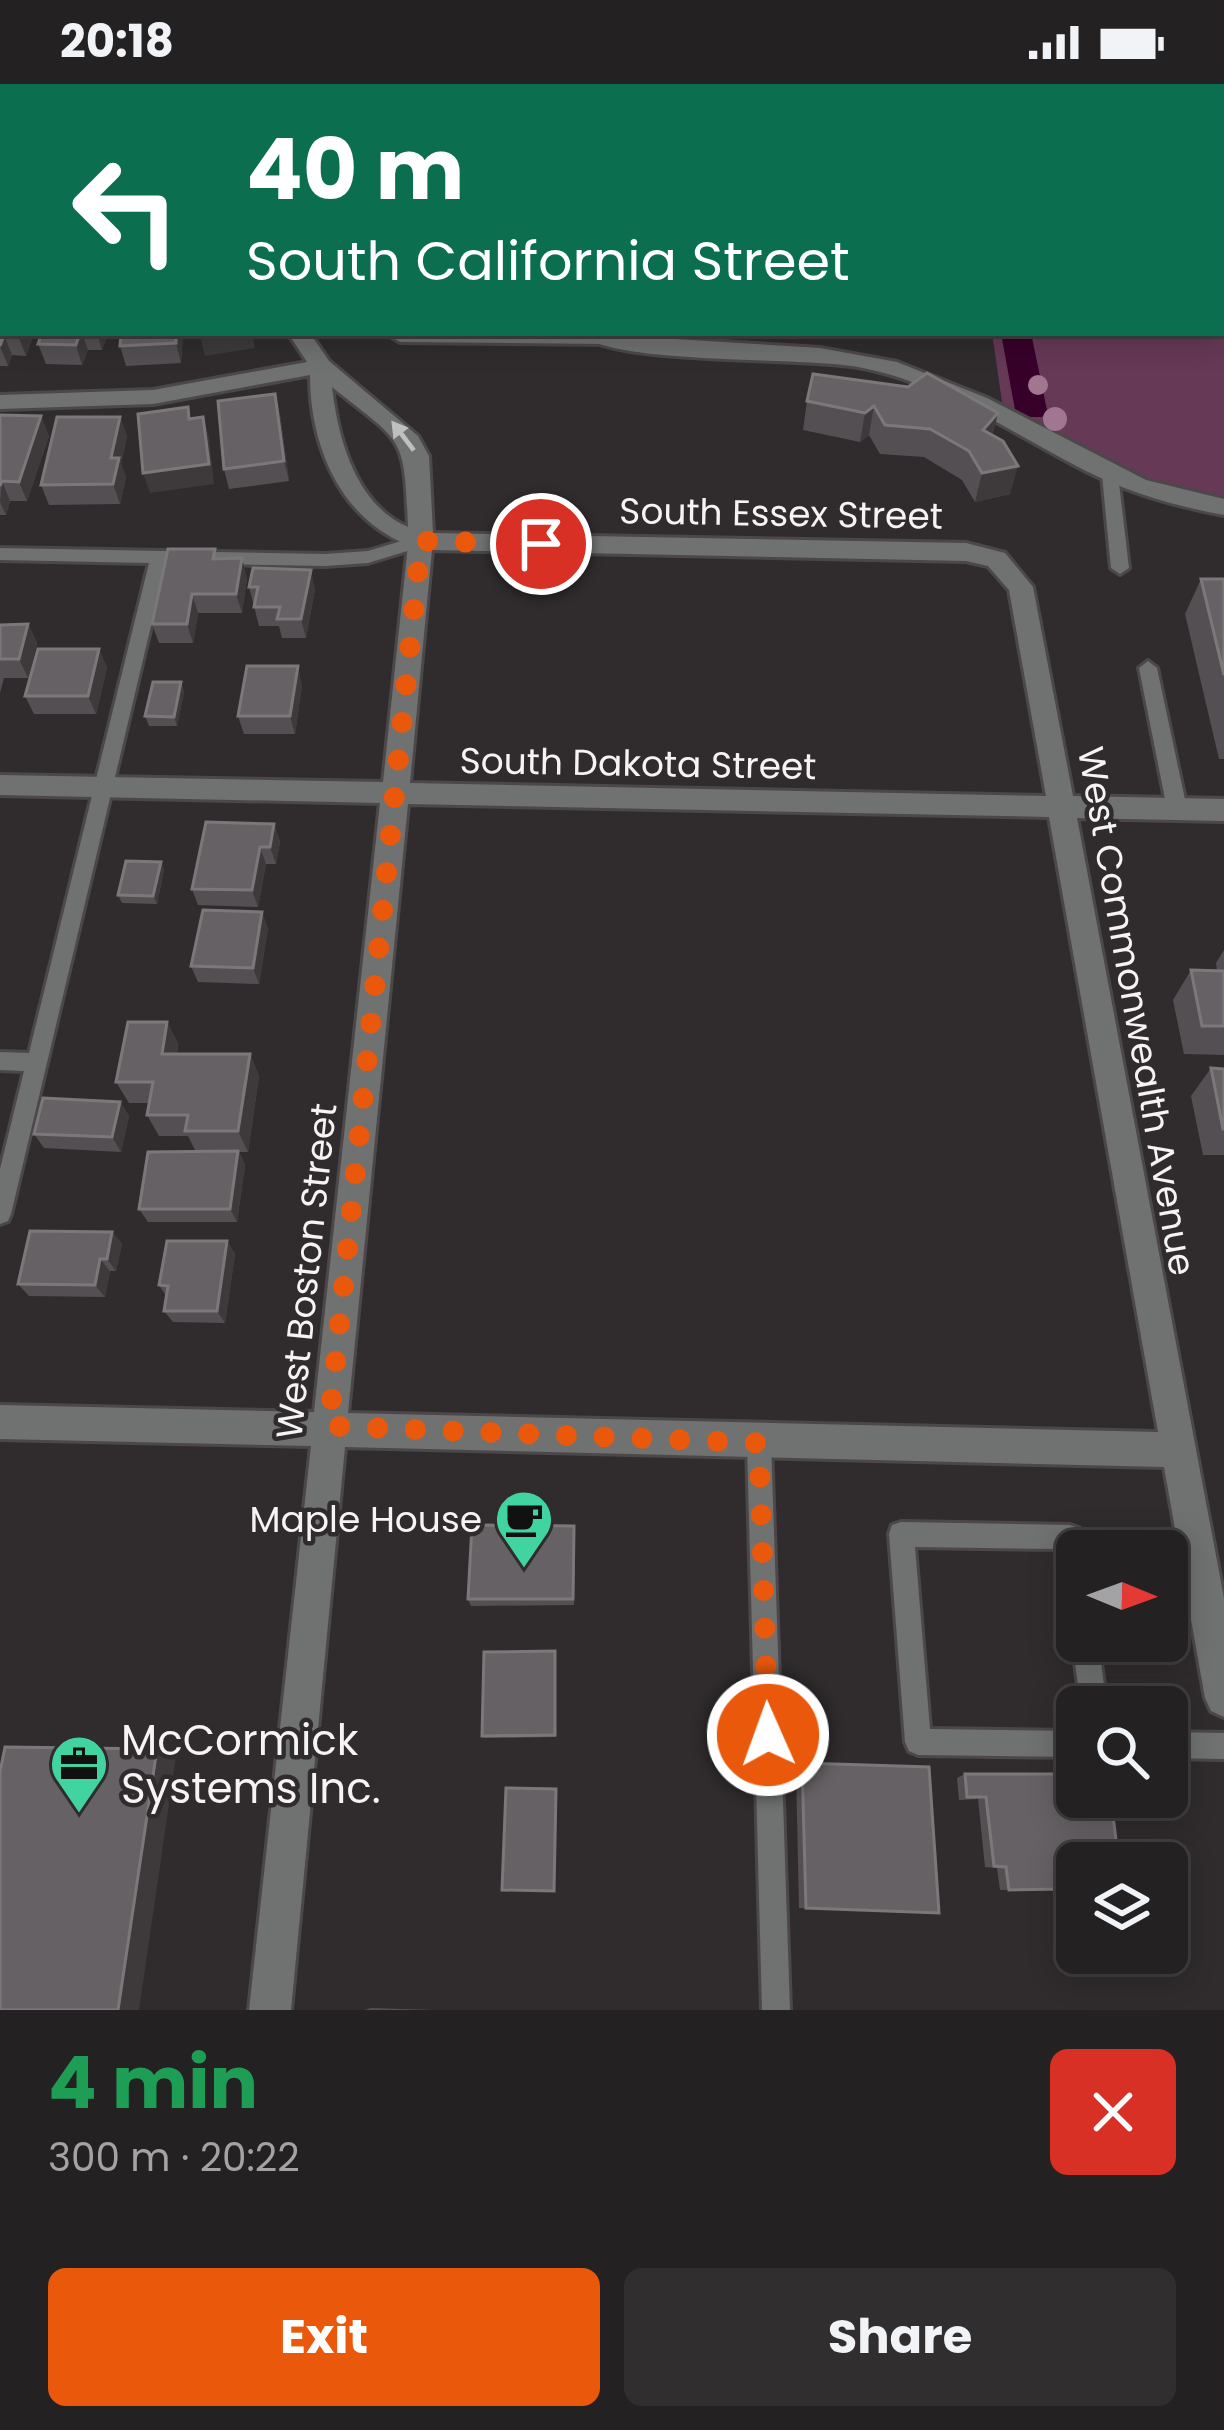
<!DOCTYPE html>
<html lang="en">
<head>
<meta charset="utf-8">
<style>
	body { margin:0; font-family:Poppins,sans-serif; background:#302e2f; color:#f1f3f6; height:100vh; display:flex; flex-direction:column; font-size:45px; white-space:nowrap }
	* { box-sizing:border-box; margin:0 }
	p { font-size:39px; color:#a3a3a5 }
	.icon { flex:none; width:66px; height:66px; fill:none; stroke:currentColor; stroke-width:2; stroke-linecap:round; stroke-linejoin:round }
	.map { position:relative; height:1926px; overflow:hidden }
	.panel { display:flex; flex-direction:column; background:#242122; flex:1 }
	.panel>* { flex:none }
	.hud { position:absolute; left:0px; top:0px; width:1224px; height:252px; box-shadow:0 6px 30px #0003,0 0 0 3px #413e40; background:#0b6e4f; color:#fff; overflow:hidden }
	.needle { width:78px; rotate:91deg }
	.fabs { position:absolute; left:1056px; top:1446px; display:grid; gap:24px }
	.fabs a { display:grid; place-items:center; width:132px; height:132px; border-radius:18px; background:#242122; box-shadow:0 6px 30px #0003,0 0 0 3px #413e40; font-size:60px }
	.pin { position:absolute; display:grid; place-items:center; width:102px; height:102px; color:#fff; margin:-51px; border:6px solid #fff; border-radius:50%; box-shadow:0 3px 12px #0007 }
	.me { position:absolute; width:132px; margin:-66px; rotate:358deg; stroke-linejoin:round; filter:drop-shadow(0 0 9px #0008) }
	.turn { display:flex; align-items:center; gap:42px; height:252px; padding:0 48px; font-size:54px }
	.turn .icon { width:156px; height:156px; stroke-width:2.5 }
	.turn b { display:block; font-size:84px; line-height:102px }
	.round { display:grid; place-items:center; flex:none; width:126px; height:126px; border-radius:18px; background:#302e2f }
	.overview { display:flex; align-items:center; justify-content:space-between; height:204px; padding:0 48px }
	h1 { font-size:72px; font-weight:700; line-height:90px; color:#1e9e55 }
	.primary-button { display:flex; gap:24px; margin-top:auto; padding:24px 48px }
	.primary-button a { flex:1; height:138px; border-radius:18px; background:#ea580c; color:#fff; font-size:48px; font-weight:700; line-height:138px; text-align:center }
	.primary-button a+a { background:#302e2f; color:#f1f3f6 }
	.status { display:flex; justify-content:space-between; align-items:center; height:84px; padding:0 60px; background:#242122; direction:ltr }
	.status svg { height:33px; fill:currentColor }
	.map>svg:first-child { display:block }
</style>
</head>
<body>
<div class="status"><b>20:18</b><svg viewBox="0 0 49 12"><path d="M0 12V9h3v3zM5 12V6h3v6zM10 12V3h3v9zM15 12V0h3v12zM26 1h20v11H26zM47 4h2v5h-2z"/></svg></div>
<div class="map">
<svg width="1224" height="1926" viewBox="0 0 1224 1926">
	<rect width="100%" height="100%" fill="#302c2e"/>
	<polygon fill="#663957" points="199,0 1224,0 1224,423 1201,421 1005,338 992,249 1221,249 1221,3"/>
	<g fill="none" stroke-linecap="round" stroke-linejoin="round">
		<g fill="#37002b" fill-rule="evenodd">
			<polygon points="955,0 981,0 982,3 956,3"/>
			<polygon points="1001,249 1031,249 1047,326 1042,333 1020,333 1015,326"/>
		</g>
		<defs>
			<g id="lane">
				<polygon points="395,250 609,250 617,255 609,260 400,258 392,253"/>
				<polygon points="1110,385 1118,391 1129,484 1120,490 1111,484 1102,391"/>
				<polygon points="421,451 427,453 427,461 368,479 325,482 166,479 11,1130 8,1137 0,1140 0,1085 24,987 0,986 0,968 29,969 149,479 0,476 0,464 325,470 368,467"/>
				<polygon points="1148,577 1157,584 1187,725 1177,733 1167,725 1139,584"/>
				<polygon points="759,1347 768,1350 771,1359 790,1926 762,1926 747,1359 750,1350"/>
				<polygon points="901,1438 1070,1441 1079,1444 1085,1467 1077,1467 1077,1515 1068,1511 1059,1465 915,1463 930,1645 1077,1647 1077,1673 918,1671 909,1667 905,1658 889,1450 892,1441"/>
				<polygon points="1077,1547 1077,1557 1098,1557 1107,1623 1081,1623 1072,1557"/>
				<polygon points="1167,1648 1224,1649 1224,1675 1167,1674"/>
			</g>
			<g id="street">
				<rect x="0" y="106" width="3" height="12"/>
				<path d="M288,249H310L329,277L418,352L429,372L433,449L966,459L1005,469L1033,503L1073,712L1224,715V737L1077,734L1224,1514V1633L1211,1627L1205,1614L1164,1383L345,1363L291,1926H249L311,1362L0,1355V1321L314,1328L380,719L0,711V691L383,698L408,461C340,434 310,362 310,291L153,320L0,325V311L153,306L307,278ZM332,303C404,361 404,349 408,443C356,421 338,355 332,303ZM432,466L966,477L988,482L1009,506L1046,712L410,699ZM408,720L1049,733L1158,1348L348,1329Z"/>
				<path d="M577,249L820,264L897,278L987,314L1146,396L1224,415V431C1175,422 1129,409 1084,386C1011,349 941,298 858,283C798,272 615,282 577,249Z"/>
			</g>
		</defs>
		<use href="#lane" stroke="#4c484a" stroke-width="6"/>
		<use href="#street" stroke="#4c484a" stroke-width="6"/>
		<use href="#lane" fill="#707271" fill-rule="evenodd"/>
		<use href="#street" fill="#707271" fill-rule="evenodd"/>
	</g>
	<g fill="#a07691">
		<circle cx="1038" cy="301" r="10"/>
		<circle cx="1055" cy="335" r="12"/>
	</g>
	<g fill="#544f52">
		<polygon points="3,143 3,187 0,183 0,151"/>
		<polygon points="0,205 34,249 26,272 12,271 8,282 0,282"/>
		<polygon points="42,249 108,249 102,266 88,266 82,281 46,280 38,260"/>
		<polygon points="121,249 183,249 181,279 126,282 120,262"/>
		<polygon points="807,317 998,329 992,351 1010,410 975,418 962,396 924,373 880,370 869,351 860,358 803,346"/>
		<polygon points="280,330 289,397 229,405 224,385"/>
		<polygon points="0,331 41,332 49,352 27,417 10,417 6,431 0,431"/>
		<polygon points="120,333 127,352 121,380 126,393 120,420 49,421 41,401"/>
		<polygon points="218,475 247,494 242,529 198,529 193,559 159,559 152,540"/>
		<polygon points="1201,495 1224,495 1224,675 1219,675 1185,530"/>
		<polygon points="249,503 315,505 306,554 282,554 279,542 259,542"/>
		<polygon points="28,540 37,559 28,594 4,594 0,609 0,541"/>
		<polygon points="99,565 107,584 96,630 34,630 25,612"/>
		<polygon points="181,598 184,608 177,642 149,642 145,632"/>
		<polygon points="302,601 295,650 244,650 238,632"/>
		<polygon points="274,740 280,758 276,780 266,780 258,823 198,821 192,805"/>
		<polygon points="161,778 164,786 157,820 122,819 118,811"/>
		<polygon points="268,844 259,900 198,898 191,882"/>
		<polygon points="1224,866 1224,971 1184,970 1173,916 1191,886 1217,887 1216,879"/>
		<polygon points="167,938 178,960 177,970 250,970 259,992 248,1068 239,1068 245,1081 237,1138 148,1138 139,1125 196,1068 188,1052 159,1052 147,1031 149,1019 129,1019 116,998"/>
		<polygon points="1211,984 1224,985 1224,1071 1203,1071 1191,1012"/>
		<polygon points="120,1018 129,1032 121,1068 44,1064 34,1050"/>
		<polygon points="112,1148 122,1160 116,1187 110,1187 105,1213 29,1212 18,1200"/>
		<polygon points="227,1157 235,1170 225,1239 173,1238 164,1227 166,1212 159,1201"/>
		<polygon points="575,1450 574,1521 471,1522 468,1515"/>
		<polygon points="556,1570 556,1653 484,1654 482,1652"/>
		<polygon points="802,1679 939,1829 799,1824 796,1684"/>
		<polygon points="965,1690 1077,1779 1077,1816 1055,1816 1053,1805 1000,1806 997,1784 985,1783 978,1715 959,1716 957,1694"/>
		<polygon points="371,1924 434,1926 365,1926"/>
	</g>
	<g fill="#3e3a3c">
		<polygon points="0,0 4,0 5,3 3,3 3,28 0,36"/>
		<polygon points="19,249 34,249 26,272 18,251"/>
		<polygon points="80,249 82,249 88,266 82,281 76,261"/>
		<polygon points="97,249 108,249 102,266"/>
		<polygon points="176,249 183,249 181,279 176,259"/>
		<polygon points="217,249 252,249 255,264 205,272 200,252"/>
		<polygon points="4,251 12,271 8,282 0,262"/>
		<polygon points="275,310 280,330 289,397 284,377"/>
		<polygon points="874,322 869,351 860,358 865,329"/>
		<polygon points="998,329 991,358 983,346"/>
		<polygon points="41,332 49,352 27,417 19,398"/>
		<polygon points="120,333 127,352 121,380 126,393 120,420 113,400 111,374"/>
		<polygon points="203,333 209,353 214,400 150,409 143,389"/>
		<polygon points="1018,382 1010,410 975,418 982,389"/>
		<polygon points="2,397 10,417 6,431 0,418"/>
		<polygon points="242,474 247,494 242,529 236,510"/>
		<polygon points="311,486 315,505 306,554 301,535"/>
		<polygon points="192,510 198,529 193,559 187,540"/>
		<polygon points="28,540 37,559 28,594 19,575"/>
		<polygon points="99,565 107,584 96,630 88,612"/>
		<polygon points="298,582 302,601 295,650 290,632"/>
		<polygon points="181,598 184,608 177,642 174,633"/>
		<polygon points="274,740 280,758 276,780 270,763"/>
		<polygon points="260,763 266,780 258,823 252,806"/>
		<polygon points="161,778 164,786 157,820 153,812"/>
		<polygon points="262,828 268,844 259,900 253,884"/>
		<polygon points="167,938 178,960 173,992 162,970"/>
		<polygon points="250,970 259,992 248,1068 238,1047"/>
		<polygon points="120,1018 129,1032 121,1068 112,1053"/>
		<polygon points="238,1067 245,1081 237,1138 230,1125"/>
		<polygon points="112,1148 122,1160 116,1187 107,1175"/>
		<polygon points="227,1157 235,1170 225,1239 217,1227"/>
		<polygon points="100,1175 110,1187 105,1213 95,1201"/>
		<polygon points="157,1665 176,1672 139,1926 118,1926"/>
	</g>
	<g fill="#666164" stroke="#7c787a" stroke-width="3">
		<polygon points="81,0 165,0 164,3 79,3"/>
		<polygon points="250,0 317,0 316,3 249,3"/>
		<polygon points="3,143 3,167 0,166 0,151"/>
		<polygon points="0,205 3,205 3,249 19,249 18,251 4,251 0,262"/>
		<polygon points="42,249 80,249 76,261 38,260"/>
		<polygon points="121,249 176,249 176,259 120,262"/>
		<polygon points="927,289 998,329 983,346 1003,357 1018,382 982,389 969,367 930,345 885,341 874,322 865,329 807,317 813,290 908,303"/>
		<polygon points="275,310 284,377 224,385 218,317"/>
		<polygon points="188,323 189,335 203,333 209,380 143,389 138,330"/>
		<polygon points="0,331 41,332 19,398 2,397 0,402"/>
		<polygon points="57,333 120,333 111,374 119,374 113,400 41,401"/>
		<polygon points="168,465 215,465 213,475 242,474 236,510 192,510 187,540 152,540"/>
		<polygon points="253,484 311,486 301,535 277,535 280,523 254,523 258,503 249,503"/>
		<polygon points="1201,495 1224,495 1224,591"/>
		<polygon points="28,540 19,575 0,575 0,541"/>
		<polygon points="38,565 99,565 88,612 25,612"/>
		<polygon points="247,582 298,582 290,632 238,632"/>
		<polygon points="153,598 181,598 174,633 145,632"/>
		<polygon points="206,738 274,740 270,763 260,763 252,806 192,805"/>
		<polygon points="126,777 161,778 153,812 118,811"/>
		<polygon points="203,826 262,828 253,884 191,882"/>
		<polygon points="1191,886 1224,887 1224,942 1202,942"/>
		<polygon points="128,938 167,938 162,970 250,970 238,1047 185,1047 188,1031 147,1031 153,998 116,998"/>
		<polygon points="1211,984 1224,985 1224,1045 1223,1045"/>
		<polygon points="43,1014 120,1018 112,1053 34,1050"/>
		<polygon points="238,1067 230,1125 139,1125 148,1068"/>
		<polygon points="30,1147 112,1148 107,1175 100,1175 95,1201 18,1200"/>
		<polygon points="167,1157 227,1157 217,1227 164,1227 168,1202 159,1201"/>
		<polygon points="472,1441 574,1442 573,1515 468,1515"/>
		<polygon points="555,1567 555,1651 482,1652 484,1568"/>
		<polygon points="5,1663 157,1665 118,1926 0,1926 0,1688"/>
		<polygon points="802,1679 929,1683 939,1829 806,1824"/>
		<polygon points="965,1690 1074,1690 1075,1701 1077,1701 1077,1713 1086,1713 1089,1732 1113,1732 1119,1779 1077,1779 1077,1816 1066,1816 1064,1805 1009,1806 1006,1783 994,1782 986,1713 967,1713"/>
		<polygon points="506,1704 556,1705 554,1807 502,1806"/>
	</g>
	<defs><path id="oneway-solid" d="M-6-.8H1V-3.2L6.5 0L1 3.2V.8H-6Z" transform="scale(3)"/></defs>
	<use fill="#c0bfc0" href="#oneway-solid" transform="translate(403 352) rotate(-127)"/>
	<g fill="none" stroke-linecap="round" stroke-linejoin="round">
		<polyline stroke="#ea580c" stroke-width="21" stroke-dasharray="0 37.8" points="541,460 421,457 329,1342 759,1359 768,1651"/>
	</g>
	<defs>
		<symbol id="cafe-pin" viewBox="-11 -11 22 30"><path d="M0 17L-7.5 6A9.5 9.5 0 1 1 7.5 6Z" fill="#41d4a1" stroke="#302c2e"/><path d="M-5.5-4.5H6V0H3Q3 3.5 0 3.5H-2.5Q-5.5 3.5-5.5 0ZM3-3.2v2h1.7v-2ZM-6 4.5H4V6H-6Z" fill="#111"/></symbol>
		<symbol id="office-pin" viewBox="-11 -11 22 30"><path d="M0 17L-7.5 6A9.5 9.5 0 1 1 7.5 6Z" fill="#41d4a1" stroke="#302c2e"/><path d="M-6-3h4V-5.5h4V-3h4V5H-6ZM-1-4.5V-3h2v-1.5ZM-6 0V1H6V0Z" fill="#111"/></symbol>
	</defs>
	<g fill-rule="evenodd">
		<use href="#cafe-pin" x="491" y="1402" width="66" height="90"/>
		<use href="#office-pin" x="46" y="1647" width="66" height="90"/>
	</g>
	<g text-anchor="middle" stroke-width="9" stroke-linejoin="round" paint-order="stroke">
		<g font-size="36" fill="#f6f3f5" stroke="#302c2e">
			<text transform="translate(781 429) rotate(1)" y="13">South Essex Street</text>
			<text transform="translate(638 679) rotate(1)" y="13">South Dakota Street</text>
			<text transform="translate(1137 927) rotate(80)" y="13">West Commonwealth Avenue</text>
			<text transform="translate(306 1187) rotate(-84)" y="13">West Boston Street</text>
		</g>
		<g font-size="36" fill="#f6f3f5" stroke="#302c2e" text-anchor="end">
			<text x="482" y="1448">Maple House</text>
		</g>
		<g font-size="42" fill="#f6f3f5" stroke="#302c2e" text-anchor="start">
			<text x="121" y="1671">McCormick<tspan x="121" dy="48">Systems Inc.</tspan></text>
		</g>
	</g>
</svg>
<div class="fabs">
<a><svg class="needle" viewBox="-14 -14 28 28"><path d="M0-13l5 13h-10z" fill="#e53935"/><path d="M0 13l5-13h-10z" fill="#a3a3a5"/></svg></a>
<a><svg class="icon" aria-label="search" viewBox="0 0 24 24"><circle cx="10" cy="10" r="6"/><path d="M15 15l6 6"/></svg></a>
<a><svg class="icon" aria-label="layers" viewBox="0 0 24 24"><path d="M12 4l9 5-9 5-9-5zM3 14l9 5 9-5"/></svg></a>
</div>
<div class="pin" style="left:541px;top:460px;background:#d93025"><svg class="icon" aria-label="arrive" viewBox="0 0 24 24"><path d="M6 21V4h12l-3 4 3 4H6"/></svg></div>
<svg class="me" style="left:768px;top:1651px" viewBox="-20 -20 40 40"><circle r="17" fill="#ea580c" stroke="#fff" stroke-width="3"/><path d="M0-11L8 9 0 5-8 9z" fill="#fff"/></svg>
<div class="hud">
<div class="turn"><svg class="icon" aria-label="left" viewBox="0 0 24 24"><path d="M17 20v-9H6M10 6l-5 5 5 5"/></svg><div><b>40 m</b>South California Street</div></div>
</div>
</div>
<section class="panel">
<div class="overview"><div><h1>4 min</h1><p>300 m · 20:22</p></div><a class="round" style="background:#d93025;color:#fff"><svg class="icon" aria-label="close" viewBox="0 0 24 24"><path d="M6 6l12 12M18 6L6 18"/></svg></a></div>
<div class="primary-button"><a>Exit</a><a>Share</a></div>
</section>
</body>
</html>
